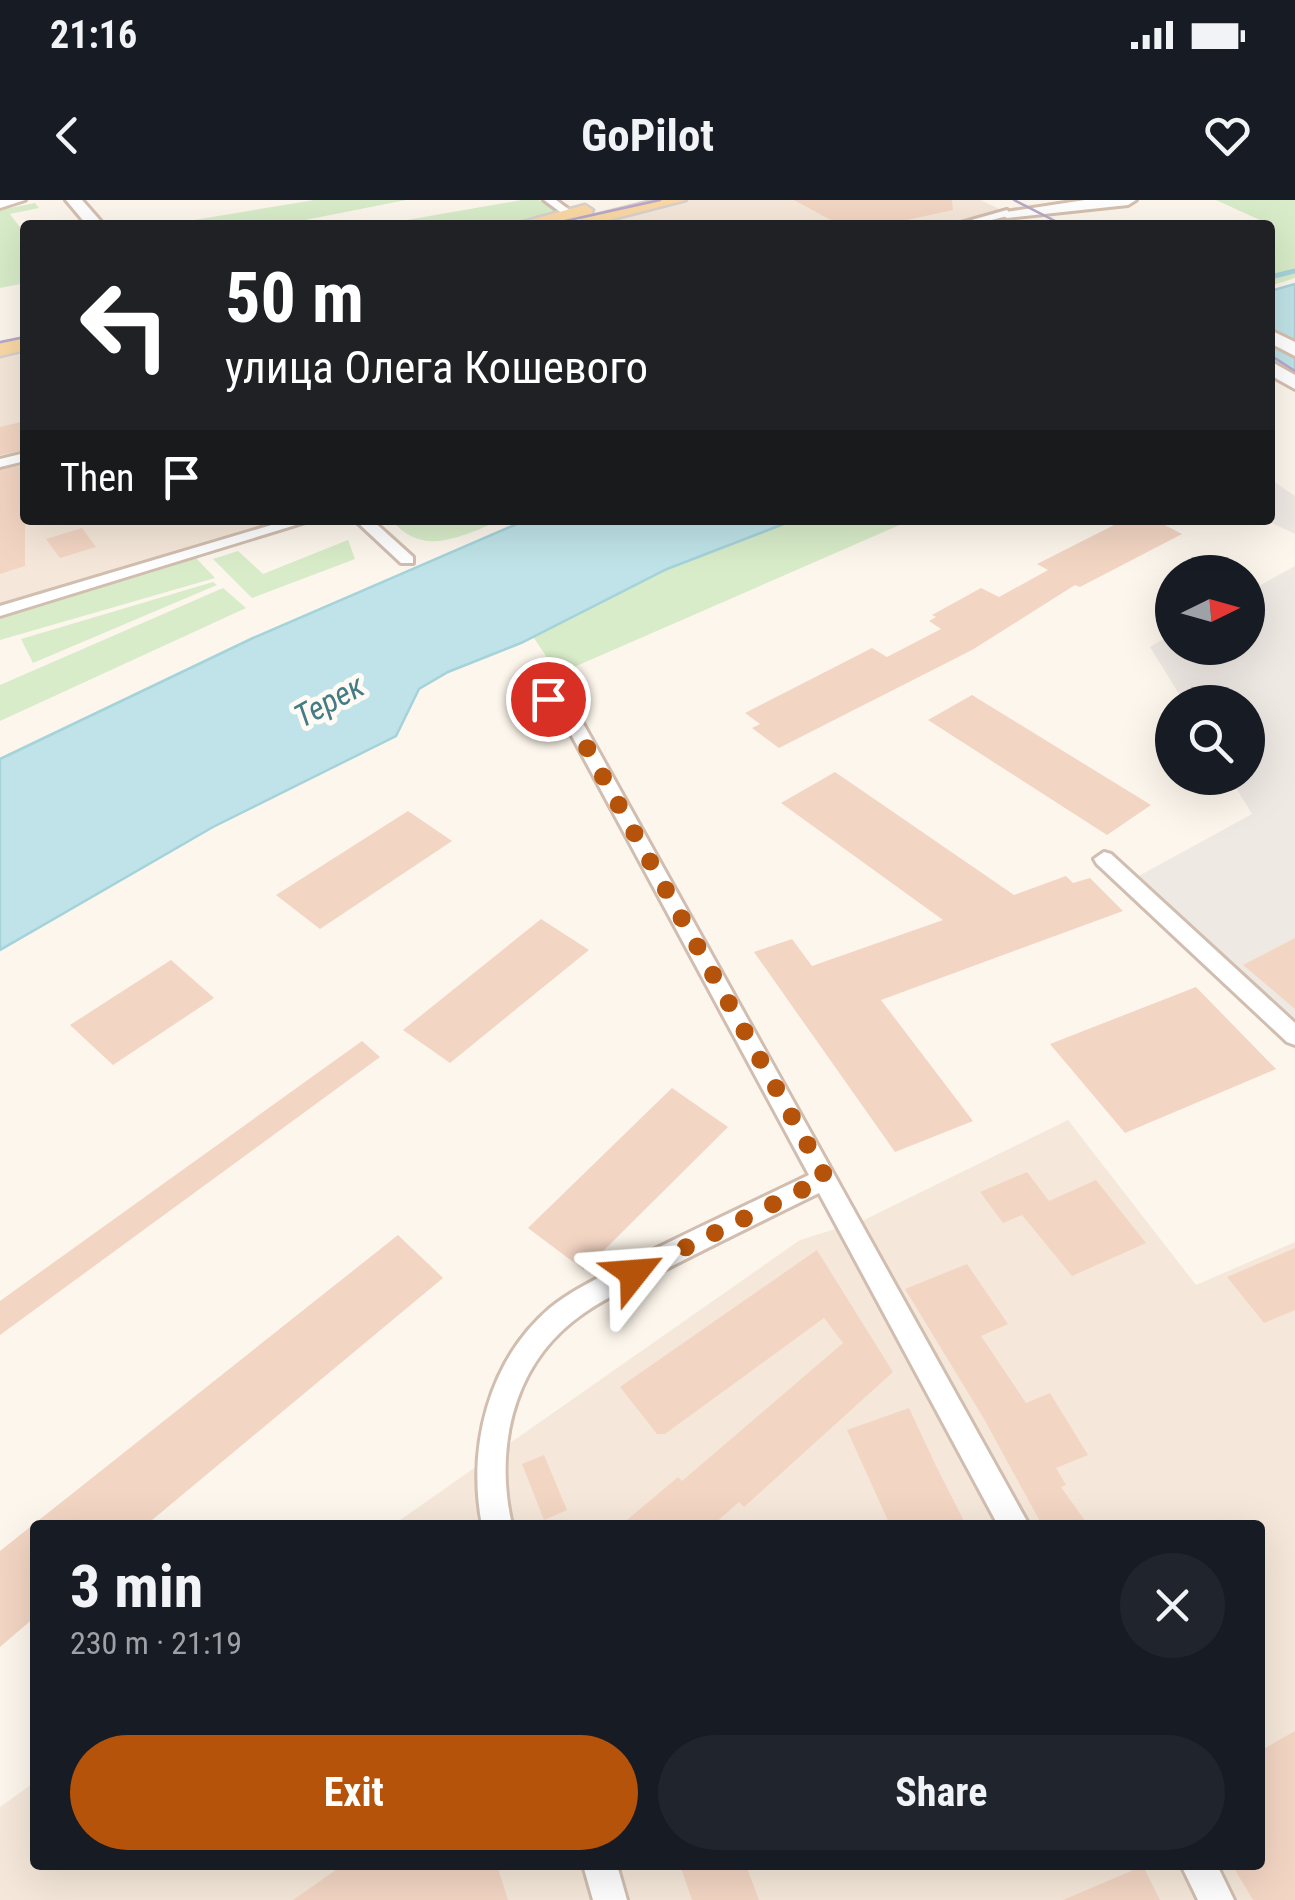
<!DOCTYPE html>
<html lang="en">
<head>
<meta charset="utf-8">
<style>
	body { margin:0; font-family:"Roboto Condensed",sans-serif; background:#20242c; color:#f1f3f6; height:100vh; display:flex; flex-direction:column; font-size:38px; white-space:nowrap }
	* { box-sizing:border-box; margin:0 }
	p { font-size:32px; color:#9ea1a6 }
	.icon { flex:none; width:55px; height:55px; fill:none; stroke:currentColor; stroke-width:2; stroke-linecap:round; stroke-linejoin:round }
	.map { position:relative; flex:1; overflow:hidden }
	.details { position:absolute; left:30px; top:1320px; width:1235px; height:350px; display:flex; flex-direction:column; background:#171b24; border-radius:10px; box-shadow:0 10px 40px #0002 }
	.details>* { flex:none }
	.hud { position:absolute; left:20px; top:20px; width:1255px; height:305px; border-radius:10px; box-shadow:0 10px 40px #0002; background:#202124; color:#fff; overflow:hidden }
	.needle { width:65px; rotate:85deg }
	.buttons { position:absolute; left:1155px; top:355px; display:grid; gap:20px }
	.buttons a { display:grid; place-items:center; width:110px; height:110px; border-radius:50%; background:#171b24; box-shadow:0 10px 40px #0002; font-size:50px }
	.pin { position:absolute; display:grid; place-items:center; width:85px; height:85px; color:#fff; margin:-42px; border:5px solid #fff; border-radius:50%; box-shadow:0 2px 10px #0007 }
	.me { position:absolute; width:110px; margin:-55px; rotate:62deg; stroke-linejoin:round; filter:drop-shadow(0 0 8px #0008) }
	.turn { display:flex; align-items:center; gap:35px; height:210px; padding:0 40px; font-size:45px }
	.turn .icon { width:130px; height:130px; stroke-width:2.5 }
	.turn b { display:block; font-size:70px; line-height:85px }
	.then { display:flex; align-items:center; height:95px; padding:0 40px; background:#0003; gap:20px; font-size:38px }
	.round { display:grid; place-items:center; flex:none; width:105px; height:105px; border-radius:52px; background:#20242c }
	.overview { display:flex; align-items:center; justify-content:space-between; height:170px; padding:0 40px }
	h1 { font-size:60px; font-weight:700; line-height:75px }
	.cta { display:flex; gap:20px; margin-top:auto; padding:20px 40px }
	.cta a { flex:1; height:115px; border-radius:60px; background:#b45309; color:#fff; font-size:40px; font-weight:700; line-height:115px; text-align:center }
	.cta a+a { background:#20242c; color:#f1f3f6 }
	.status { display:flex; justify-content:space-between; align-items:center; height:70px; padding:0 50px; background:#171b24; direction:ltr }
	.status svg { height:28px; fill:currentColor }
	header { display:flex; justify-content:space-between; align-items:center; height:130px; padding:0 40px; background:#171b24; font-size:45px; font-weight:700 }
	.map>svg:first-child { display:block }
</style>
</head>
<body>
<div class="status"><b>21:16</b><svg viewBox="0 0 49 12"><path d="M0 12V9h3v3zM5 12V6h3v6zM10 12V3h3v9zM15 12V0h3v12zM26 1h20v11H26zM47 4h2v5h-2z"/></svg></div>
<header><svg class="icon" aria-label="back" viewBox="0 0 24 24"><path d="M15 5l-7 7 7 7"/></svg>GoPilot<svg class="icon" aria-label="heart" viewBox="0 0 24 24"><path d="M12 20l-8-8c-3-5 5-10 8-4 3-6 11-1 8 4z"/></svg></header>
<div class="map">
<svg width="1295" height="1700" viewBox="0 0 1295 1700">
	<rect width="100%" height="100%" fill="#fdf6ec"/>
	<g fill="#f5e8da">
		<polygon points="678,0 981,0 1007,13 990,18 1002,25 566,25"/>
		<polygon points="25,144 25,320 304,320 0,411 0,150"/>
		<polygon points="1068,920 1196,1085 1295,1042 1295,1700 0,1700 0,1607 35,1582 35,1665 1260,1665 1260,1325 393,1325 800,1040 864,1020"/>
	</g>
	<g fill="#efe9e4">
		<polygon points="1270,279 1295,296 1295,334 1265,320 1270,320"/>
		<polygon points="1295,366 1295,821 1135,678 1252,614 1230,578 1248,578 1248,502 1184,502 1150,447 1172,434 1172,448 1248,448 1248,392"/>
	</g>
	<g fill="#d8ecc9">
		<polygon points="314,0 406,0 280,25 164,25"/>
		<polygon points="522,0 539,0 561,15 512,25 378,25"/>
		<polygon points="1216,0 1295,0 1295,78 1270,86 1270,25 1252,25 1262,21"/>
		<polygon points="35,3 39,8 10,14 25,34 25,83 0,88 0,10"/>
		<path d="M392,320H502C463,335 423,359 392,320Z"/>
		<polygon points="794,320 911,320 558,474 532,435 663,371"/>
		<polygon points="348,340 355,359 252,398 213,359 238,351 263,374"/>
		<polygon points="195,357 215,378 0,440 0,413"/>
		<polygon points="213,382 217,385 33,463 21,439"/>
		<polygon points="223,388 246,408 0,521 0,485"/>
	</g>
	<g fill="#bfe3e8" stroke="#a5d3da" stroke-width="2.5">
		<polygon points="1295,84 1295,170 1270,174 1270,91"/>
		<polygon points="526,320 794,320 667,369 521,443 448,472 419,489 396,536 213,627 0,750 0,559 253,438"/>
	</g>
	<g fill="none" stroke-linecap="round" stroke-linejoin="round">
		<polyline stroke="#a5d3da" stroke-width="5" points="1270,77 1295,71"/>
	</g>
	<g fill="#f3d5c3">
		<polygon points="794,0 952,0 953,10 884,25 840,25"/>
		<polygon points="25,221 25,250 0,255 0,227"/>
		<polygon points="25,265 25,366 0,374 0,270"/>
		<polygon points="1124,320 1155,320 1182,334 1080,387 1075,385 972,450 779,548 752,528 760,524 745,513 872,448 887,457 941,429 929,421 936,417 932,415 981,388 999,397 1048,370 1037,364"/>
		<polygon points="82,328 96,347 60,358 46,339"/>
		<polygon points="972,495 1151,605 1107,635 928,520"/>
		<polygon points="835,572 1014,695 1066,676 1073,683 1090,678 1123,711 881,800 973,921 895,952 754,752 792,739 812,766 943,720 781,603"/>
		<polygon points="408,611 452,641 320,729 276,695"/>
		<polygon points="541,719 589,750 450,863 403,830"/>
		<polygon points="1295,738 1295,809 1243,765"/>
		<polygon points="171,760 214,798 113,865 70,825"/>
		<polygon points="1196,787 1276,869 1125,933 1050,844"/>
		<polygon points="362,841 380,857 0,1135 0,1101"/>
		<polygon points="672,888 728,927 584,1070 528,1028"/>
		<polygon points="1027,972 1049,1001 1096,980 1146,1043 1072,1076 1022,1015 1003,1023 980,992"/>
		<polygon points="398,1035 443,1078 146,1325 35,1325 35,1417 0,1447 0,1351"/>
		<polygon points="1295,1048 1295,1110 1264,1123 1227,1077"/>
		<polygon points="817,1050 893,1172 744,1307 739,1302 713,1325 621,1325 678,1277 682,1281 843,1143 824,1118 665,1234 657,1234 620,1187"/>
		<polygon points="967,1064 1008,1124 981,1136 1026,1203 1050,1193 1088,1255 1056,1268 1066,1285 1061,1287 1088,1325 1042,1325 984,1219 905,1089"/>
		<polygon points="909,1208 936,1266 966,1325 890,1325 847,1230"/>
		<polygon points="544,1255 567,1310 544,1320 522,1264"/>
		<polygon points="1295,1531 1295,1700 1253,1700 1232,1665 1260,1665 1260,1551"/>
		<polygon points="343,1665 497,1665 508,1700 293,1700"/>
		<polygon points="680,1665 746,1665 759,1700 692,1700"/>
		<polygon points="1143,1666 1160,1700 1063,1700"/>
	</g>
	<g fill="none" stroke-linecap="round" stroke-linejoin="round">
		<defs>
			<g id="street">
				<polygon points="544,0 556,0 590,25 578,25"/>
				<polygon points="1007,10 1011,15 972,25 954,25"/>
				<polygon points="25,253 25,261 0,267 0,259"/>
				<polygon points="288,320 312,320 0,416 0,406"/>
				<polygon points="355,320 372,320 413,357 413,363 401,363"/>
				<path d="M547,494L575,509L1029,1325H998L819,993C768,1018 717,1043 666,1069C635,1085 600,1099 572,1122C511,1171 495,1252 512,1325H482C467,1248 488,1161 550,1108C573,1089 603,1076 629,1062C689,1032 749,1004 809,975L559,512L538,499Z"/>
				<polygon points="1104,652 1111,654 1295,823 1295,845 1287,842 1097,664 1094,659"/>
				<polygon points="583,1665 617,1665 627,1700 593,1700"/>
				<polygon points="1181,1665 1217,1665 1234,1700 1198,1700"/>
			</g>
			<g id="secondary">
				<polygon points="0,0 25,0 0,8"/>
				<polygon points="66,0 82,0 104,25 87,25"/>
				<polygon points="1085,0 1136,0 1128,5 1007,18 999,13"/>
				<polygon points="1270,130 1295,142 1295,156 1270,143"/>
				<polygon points="1270,161 1295,175 1295,189 1270,175"/>
			</g>
			<g id="primary">
				<polygon points="656,0 686,0 589,25 557,25"/>
				<polygon points="585,5 593,10 591,14 543,25 512,25"/>
				<polygon points="25,138 25,150 0,156 0,144"/>
			</g>
		</defs>
		<use href="#street" stroke="#d1beb0" stroke-width="6"/>
		<use href="#secondary" stroke="#d6c0b0" stroke-width="6"/>
		<use href="#primary" stroke="#dad1cd" stroke-width="5"/>
		<use href="#street" fill="#fff" fill-rule="evenodd"/>
		<use href="#secondary" fill="#fff" fill-rule="evenodd"/>
		<use href="#primary" fill="#fbd9a5" fill-rule="evenodd"/>
		<g stroke="#b9a8c9" stroke-width="2.5">
			<polyline points="1014,0 1063,25"/>
			<polyline points="547,25 660,0"/>
			<polyline points="0,142 25,137"/>
			<polyline points="1270,155 1295,171"/>
		</g>
	</g>
	<g fill="none" stroke-linecap="round" stroke-linejoin="round">
		<polyline stroke="#b45309" stroke-width="18" stroke-dasharray="0 32.4" points="548,499 566,510 826,978 634,1073"/>
	</g>
	<g text-anchor="middle" stroke-width="10" stroke-linejoin="round" paint-order="stroke">
		<g font-size="32" font-style="italic" fill="#437c86" stroke="#fffaf3">
			<text transform="translate(329 501) rotate(-29)" y="11">Терек</text>
		</g>
	</g>
</svg>
<div class="buttons">
<a><svg class="needle" viewBox="-14 -14 28 28"><path d="M0-13l5 13h-10z" fill="#e53935"/><path d="M0 13l5-13h-10z" fill="#9ea1a6"/></svg></a>
<a><svg class="icon" aria-label="search" viewBox="0 0 24 24"><circle cx="10" cy="10" r="6"/><path d="M15 15l6 6"/></svg></a>
</div>
<div class="pin" style="left:548px;top:499px;background:#d93025"><svg class="icon" aria-label="arrive" viewBox="0 0 24 24"><path d="M6 21V4h12l-3 4 3 4H6"/></svg></div>
<svg class="me" style="left:634px;top:1073px" viewBox="-20 -20 40 40"><path d="M0-17L14 15 0 8-14 15z" fill="#b45309" stroke="#fff" stroke-width="4"/></svg>
<div class="hud">
<div class="turn"><svg class="icon" aria-label="left" viewBox="0 0 24 24"><path d="M17 20v-9H6M10 6l-5 5 5 5"/></svg><div><b>50 m</b>улица Олега Кошевого</div></div>
<div class="then">Then<svg class="icon" aria-label="arrive" viewBox="0 0 24 24"><path d="M6 21V4h12l-3 4 3 4H6"/></svg></div>
</div>
<section class="details">
<div class="overview"><div><h1>3 min</h1><p>230 m · 21:19</p></div><a class="round"><svg class="icon" aria-label="close" viewBox="0 0 24 24"><path d="M6 6l12 12M18 6L6 18"/></svg></a></div>
<div class="cta"><a>Exit</a><a>Share</a></div>
</section>
</div>
</body>
</html>
